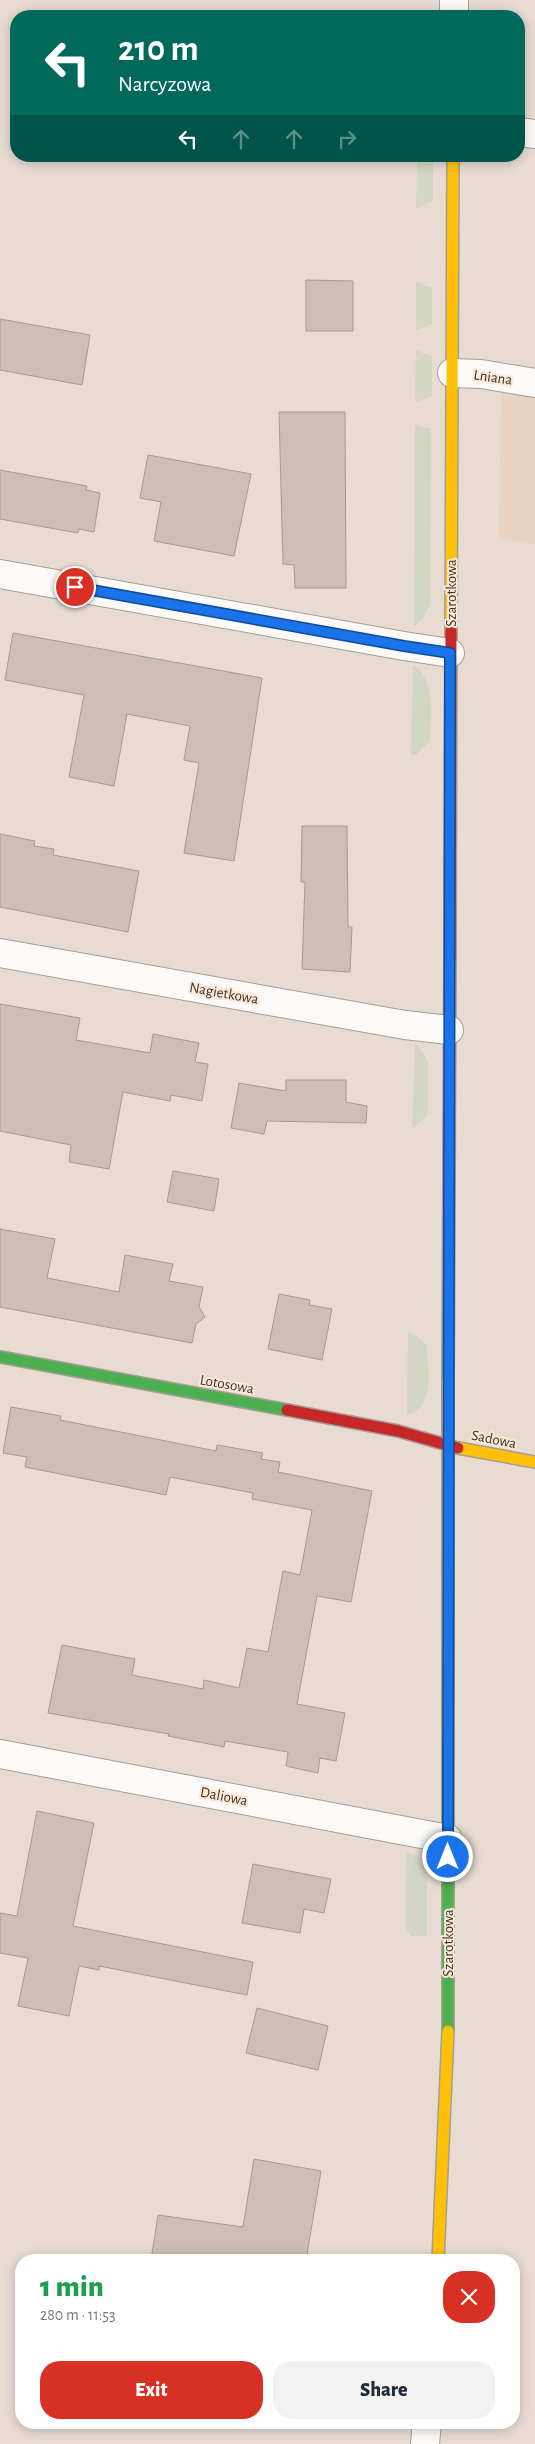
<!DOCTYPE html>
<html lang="en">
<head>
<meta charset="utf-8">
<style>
	body { margin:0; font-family:"Alegreya Sans",sans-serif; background:#f2f2f3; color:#1f2937; height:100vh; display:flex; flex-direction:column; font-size:19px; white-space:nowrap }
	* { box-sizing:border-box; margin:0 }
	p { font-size:16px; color:#747a83 }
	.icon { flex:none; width:28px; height:28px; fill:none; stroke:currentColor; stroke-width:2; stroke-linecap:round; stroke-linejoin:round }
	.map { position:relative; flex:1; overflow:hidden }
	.panel { position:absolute; left:15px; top:2254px; width:505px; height:175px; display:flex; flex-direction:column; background:#fff; border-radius:20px; box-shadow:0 2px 12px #0003 }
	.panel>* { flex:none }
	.banner { position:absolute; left:10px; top:10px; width:515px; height:152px; border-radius:20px; box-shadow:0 2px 12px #0003; background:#00695c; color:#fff; overflow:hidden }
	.pin { position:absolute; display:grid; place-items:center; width:42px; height:42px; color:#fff; margin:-21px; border:2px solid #fff; border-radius:50%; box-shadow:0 1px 5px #0007 }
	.me { position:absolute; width:55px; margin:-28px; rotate:0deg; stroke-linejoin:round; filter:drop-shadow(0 0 4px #0008) }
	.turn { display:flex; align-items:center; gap:18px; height:105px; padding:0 25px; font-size:22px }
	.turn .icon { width:65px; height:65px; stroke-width:2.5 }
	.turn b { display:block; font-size:35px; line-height:42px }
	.lanes { display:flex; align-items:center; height:48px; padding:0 25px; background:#0003; justify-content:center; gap:25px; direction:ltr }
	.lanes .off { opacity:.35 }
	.round { display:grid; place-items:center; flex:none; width:52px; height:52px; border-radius:20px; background:#f2f2f3 }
	.summary { display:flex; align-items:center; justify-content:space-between; height:85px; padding:0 25px }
	h1 { font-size:30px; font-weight:800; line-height:38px; color:#1e9e55 }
	.primary-button { display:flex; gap:10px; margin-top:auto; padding:10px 25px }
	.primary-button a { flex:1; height:58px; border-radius:20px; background:#d93025; color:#fff; font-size:20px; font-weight:800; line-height:58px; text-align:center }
	.primary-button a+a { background:#f2f2f3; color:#1f2937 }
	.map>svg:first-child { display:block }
</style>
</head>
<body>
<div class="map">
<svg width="535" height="2444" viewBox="0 0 535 2444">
	<rect width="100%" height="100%" fill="#e7dbd2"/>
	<polygon fill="#e9d4c4" points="501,388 535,394 535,545 499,538"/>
	<g fill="#d4d6c4">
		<polygon points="417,156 433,156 433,201 416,209"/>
		<polygon points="416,282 432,288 432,324 416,330"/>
		<polygon points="416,350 432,357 432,396 415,402"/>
		<polygon points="415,425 431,429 430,604 424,618 414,626"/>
		<path d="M413,665C437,679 430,717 430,741L416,755H411Z"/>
		<polygon points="415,1043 425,1055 428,1063 428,1115 412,1129"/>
		<path d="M408,1333H413L427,1345C427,1368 437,1409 407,1414Z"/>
		<polygon points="406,1852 419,1857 427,1871 427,1936 411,1936 405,1929"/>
	</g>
	<g fill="#ccc0b5" stroke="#a39b93">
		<polygon points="306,280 353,281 353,331 306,331"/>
		<polygon points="0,319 90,335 82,385 0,370"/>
		<polygon points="279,412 345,412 346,588 295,588 294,565 283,564"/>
		<polygon points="148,455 251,474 234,556 154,541 161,502 140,498"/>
		<polygon points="0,470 87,486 86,490 100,493 94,532 79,529 78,533 0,519"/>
		<polygon points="13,633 262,678 234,861 184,853 199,763 184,760 190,726 127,714 114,786 69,777 84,695 5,680"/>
		<polygon points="302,826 347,826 348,927 352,927 350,972 302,969 305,882 301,882"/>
		<polygon points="0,834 35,841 34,846 54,849 53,855 139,871 128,932 0,907"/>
		<polygon points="0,1004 80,1018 76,1040 150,1053 153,1034 199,1043 195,1062 208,1064 202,1101 171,1095 170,1101 123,1092 109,1169 69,1162 71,1145 0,1131"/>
		<polygon points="286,1080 346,1080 346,1102 367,1106 366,1123 267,1121 264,1134 231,1128 239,1083 286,1091"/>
		<polygon points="173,1171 219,1179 214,1211 167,1202"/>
		<polygon points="0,1229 55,1239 47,1278 119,1292 125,1255 173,1264 169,1281 203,1287 199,1307 205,1317 196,1324 192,1343 0,1307"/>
		<polygon points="279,1294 310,1300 309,1305 332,1309 322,1360 268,1349"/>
		<polygon points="11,1407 61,1416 60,1420 216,1451 217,1445 263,1453 261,1459 280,1462 278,1472 372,1491 351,1602 317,1596 297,1704 345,1713 336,1761 320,1758 318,1773 286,1766 288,1752 225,1741 224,1747 168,1736 169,1734 48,1713 62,1645 135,1659 132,1675 203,1689 204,1680 239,1688 247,1648 268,1652 283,1571 300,1575 312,1510 252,1499 253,1493 170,1477 166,1495 25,1467 27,1457 3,1453"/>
		<polygon points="37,1811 94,1823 73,1926 253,1962 247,1995 99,1966 99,1970 79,1966 69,2016 18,2006 28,1958 0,1953 0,1913 17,1916"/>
		<polygon points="253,1864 331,1879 324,1913 304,1909 300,1933 242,1923"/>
		<polygon points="257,2008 328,2026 318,2070 246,2053"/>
		<polygon points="254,2159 321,2171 306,2260 151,2260 158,2215 243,2227"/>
	</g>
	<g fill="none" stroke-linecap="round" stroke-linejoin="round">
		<defs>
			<g id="street">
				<polyline points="454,16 454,0"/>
				<polyline points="519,132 535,134"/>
				<polyline points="452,373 481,374 535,383"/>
				<polyline points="0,574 404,646 450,653"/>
				<polyline points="0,953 405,1025 449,1030"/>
				<polyline points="0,1754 448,1839"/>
				<polyline points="425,2444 427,2422"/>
			</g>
			<g id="fast">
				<polyline points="0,1357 287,1410"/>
				<polyline points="448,1380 450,957"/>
				<polyline points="448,1737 448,2031"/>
			</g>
			<g id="slow">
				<polyline points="451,630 453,156"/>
				<polyline points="458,1448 535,1462"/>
				<polyline points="448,1737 448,1380"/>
				<polyline points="438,2260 448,2031"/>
			</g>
			<g id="jam">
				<polyline points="450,957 451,630"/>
				<polyline points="287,1410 398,1431 458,1448"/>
			</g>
		</defs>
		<use href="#street" stroke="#a79d96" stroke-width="30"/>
		<use href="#fast" stroke="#a79d96" stroke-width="14"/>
		<use href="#slow" stroke="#a79d96" stroke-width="14"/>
		<use href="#jam" stroke="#a79d96" stroke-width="14"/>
		<use href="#street" stroke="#fbfaf8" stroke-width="28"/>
		<use href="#fast" stroke="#4caf50" stroke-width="11"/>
		<use href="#slow" stroke="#ffc107" stroke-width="11"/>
		<use href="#jam" stroke="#c62828" stroke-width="11"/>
	</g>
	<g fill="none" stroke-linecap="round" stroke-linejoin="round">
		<defs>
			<polyline id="route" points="75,587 404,646 450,653 448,1857"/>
		</defs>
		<use href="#route" stroke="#114b97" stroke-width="12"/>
		<use href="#route" stroke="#1a73e8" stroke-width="9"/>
	</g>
	<g text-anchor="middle" stroke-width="4" stroke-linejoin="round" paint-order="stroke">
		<g font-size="15" fill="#3d352e" stroke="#fde7d5">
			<text transform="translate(493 377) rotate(8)" y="5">Lniana</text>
			<text transform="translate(451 593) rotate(-90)" y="5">Szarotkowa</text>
			<text transform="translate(224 993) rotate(10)" y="5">Nagietkowa</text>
			<text transform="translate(227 1384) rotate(10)" y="5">Lotosowa</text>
			<text transform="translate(494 1439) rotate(11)" y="5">Sadowa</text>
			<text transform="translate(224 1796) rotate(11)" y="5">Daliowa</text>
			<text transform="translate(448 1943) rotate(-90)" y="5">Szarotkowa</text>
		</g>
	</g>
</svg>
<div class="pin" style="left:75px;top:587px;background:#d93025"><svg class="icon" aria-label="arrive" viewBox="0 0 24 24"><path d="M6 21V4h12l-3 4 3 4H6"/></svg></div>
<svg class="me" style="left:448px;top:1857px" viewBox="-20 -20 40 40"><circle r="17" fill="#1a73e8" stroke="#fff" stroke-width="3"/><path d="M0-11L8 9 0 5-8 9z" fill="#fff"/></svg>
<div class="banner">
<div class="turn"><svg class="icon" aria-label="left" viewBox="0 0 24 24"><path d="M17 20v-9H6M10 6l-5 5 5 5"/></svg><div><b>210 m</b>Narcyzowa</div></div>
<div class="lanes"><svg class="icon" aria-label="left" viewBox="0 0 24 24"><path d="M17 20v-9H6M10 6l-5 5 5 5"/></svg><svg class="icon off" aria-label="ahead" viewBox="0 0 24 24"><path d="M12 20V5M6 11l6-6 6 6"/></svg><svg class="icon off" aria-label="ahead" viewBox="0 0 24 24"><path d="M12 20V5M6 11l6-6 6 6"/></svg><svg class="icon off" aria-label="right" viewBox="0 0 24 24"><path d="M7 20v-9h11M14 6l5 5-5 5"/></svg></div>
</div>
<section class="panel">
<div class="summary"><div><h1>1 min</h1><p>280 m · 11:53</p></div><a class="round" style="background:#d93025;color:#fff"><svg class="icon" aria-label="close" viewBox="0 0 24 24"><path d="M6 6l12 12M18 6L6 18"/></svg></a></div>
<div class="primary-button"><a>Exit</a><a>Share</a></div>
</section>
</div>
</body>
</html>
